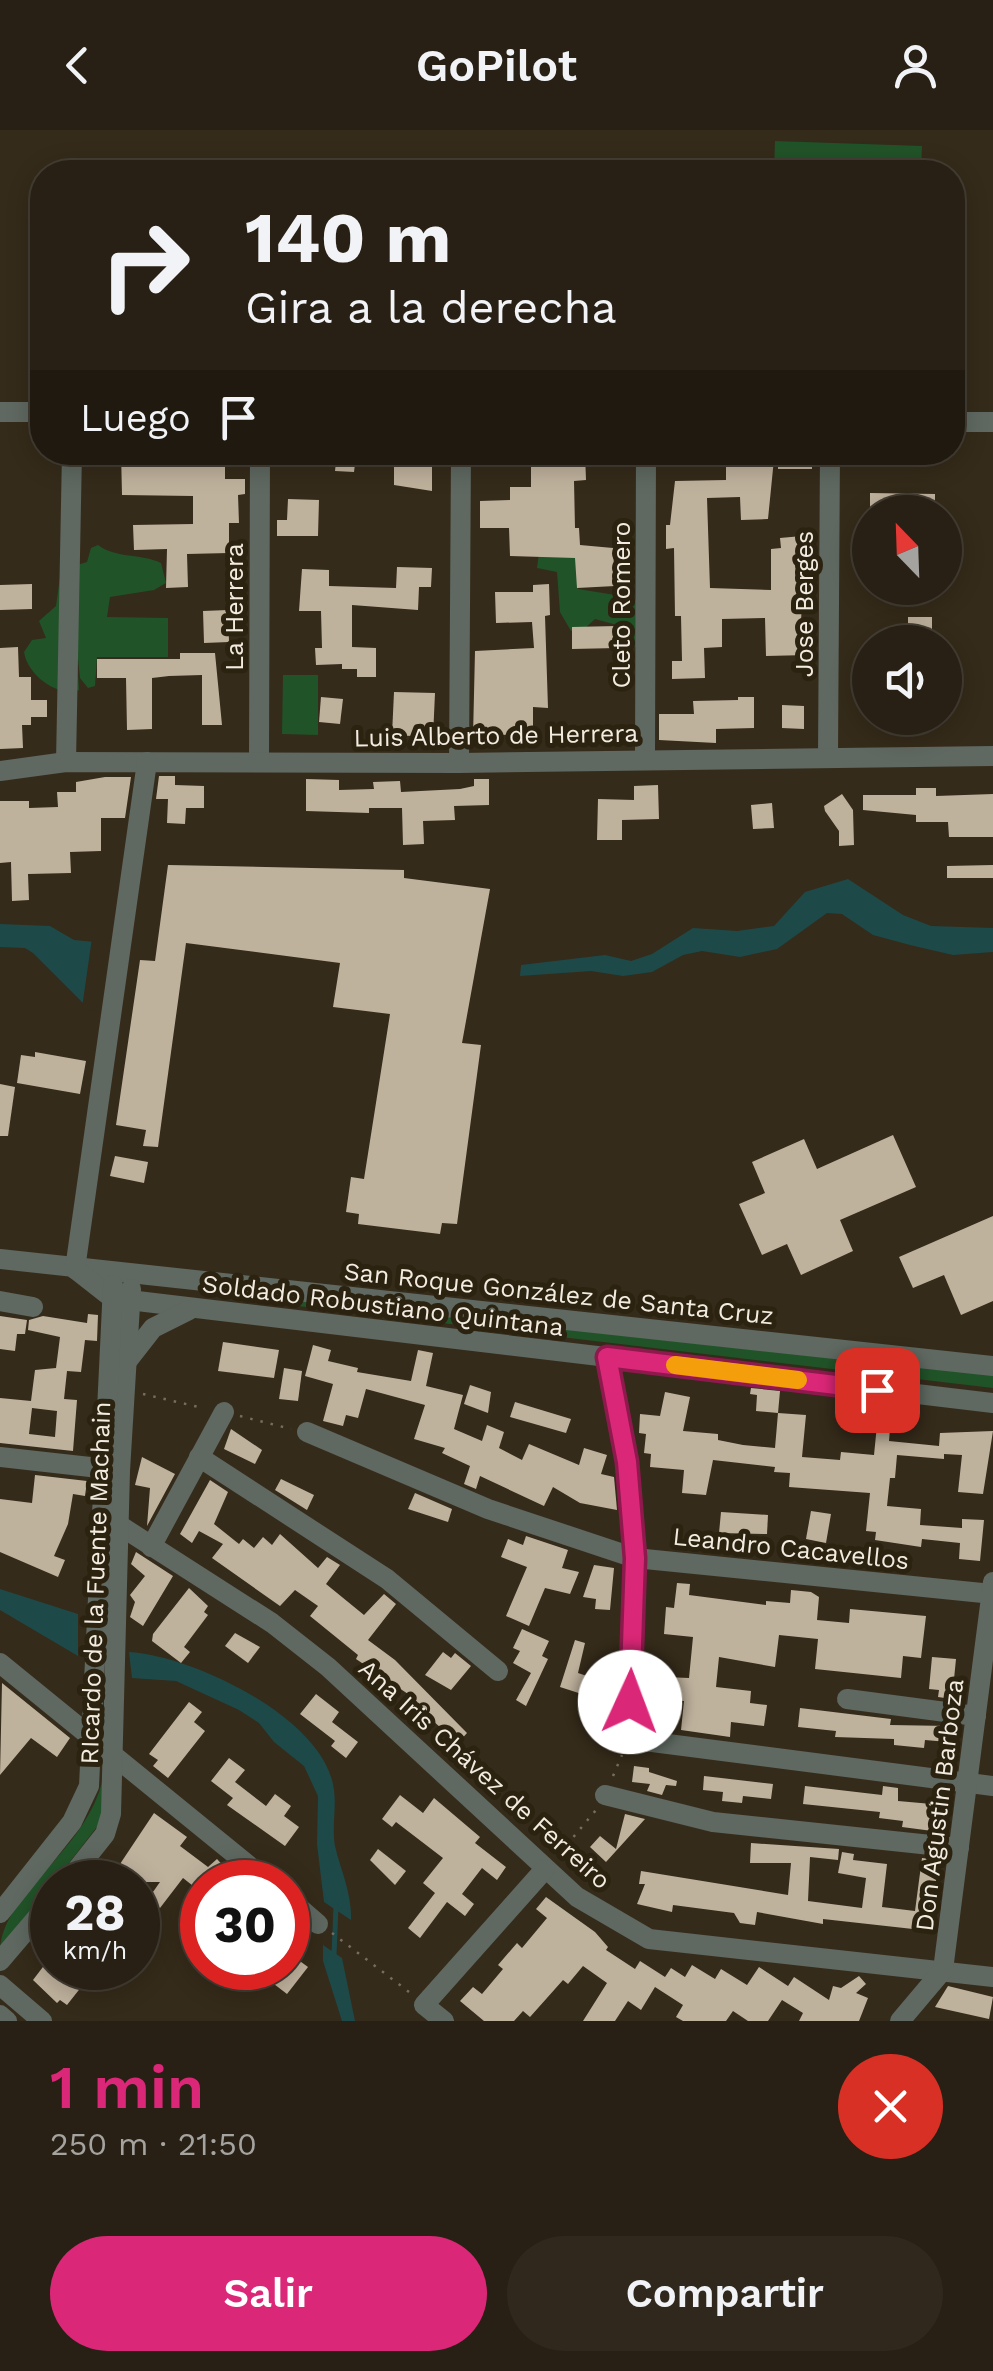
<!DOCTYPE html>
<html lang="es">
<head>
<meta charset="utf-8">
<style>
	body { margin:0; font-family:"Work Sans",sans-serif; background:#30281d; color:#f1f3f6; height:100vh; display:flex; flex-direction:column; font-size:38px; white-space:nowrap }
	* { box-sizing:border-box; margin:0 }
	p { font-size:32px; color:#a5a3a0 }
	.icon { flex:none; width:55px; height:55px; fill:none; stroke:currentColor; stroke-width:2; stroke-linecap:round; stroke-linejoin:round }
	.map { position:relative; height:1891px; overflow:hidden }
	.details { display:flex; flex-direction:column; background:#282014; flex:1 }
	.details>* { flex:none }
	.guide { position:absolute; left:30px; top:30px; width:935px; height:305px; border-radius:40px; box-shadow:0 5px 25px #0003,0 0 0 2px #443e34; background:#282014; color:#f1f3f6; overflow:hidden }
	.needle { width:65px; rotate:337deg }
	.controls { position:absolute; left:852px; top:365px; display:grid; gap:20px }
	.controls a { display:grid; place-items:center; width:110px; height:110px; border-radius:50%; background:#282014; box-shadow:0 5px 25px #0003,0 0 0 2px #443e34; font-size:50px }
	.speed { position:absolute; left:30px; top:1730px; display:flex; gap:20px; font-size:50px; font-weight:700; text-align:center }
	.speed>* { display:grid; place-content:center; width:130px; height:130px; border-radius:50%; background:#282014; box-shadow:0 5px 25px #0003,0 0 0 2px #443e34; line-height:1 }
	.speed small { font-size:25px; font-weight:400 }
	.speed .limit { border:15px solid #d22; background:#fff; color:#111 }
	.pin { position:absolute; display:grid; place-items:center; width:85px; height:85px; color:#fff; margin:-42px; border-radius:20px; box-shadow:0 5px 15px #0006 }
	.me { position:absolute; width:110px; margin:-55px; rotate:2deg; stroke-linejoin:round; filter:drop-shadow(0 0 8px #0008) }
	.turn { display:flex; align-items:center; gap:35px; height:210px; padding:0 50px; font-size:45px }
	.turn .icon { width:130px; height:130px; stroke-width:2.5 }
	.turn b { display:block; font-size:70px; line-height:85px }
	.then { display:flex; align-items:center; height:95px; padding:0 50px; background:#0003; gap:20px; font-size:38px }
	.round { display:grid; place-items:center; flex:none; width:105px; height:105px; border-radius:52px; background:#30281d }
	.headline { display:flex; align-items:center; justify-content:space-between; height:170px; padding:0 50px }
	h1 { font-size:60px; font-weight:600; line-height:75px; color:#db2777 }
	.button { display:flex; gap:20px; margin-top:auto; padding:20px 50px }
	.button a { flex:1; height:115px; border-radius:60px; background:#db2777; color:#fff; font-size:40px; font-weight:600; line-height:115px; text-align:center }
	.button a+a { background:#30281d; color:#f1f3f6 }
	header { display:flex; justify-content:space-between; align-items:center; height:130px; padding:0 50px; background:#282014; font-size:45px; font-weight:600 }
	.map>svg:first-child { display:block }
</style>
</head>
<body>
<header><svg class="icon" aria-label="back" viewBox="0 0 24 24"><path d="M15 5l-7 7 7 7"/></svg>GoPilot<svg class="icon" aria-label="person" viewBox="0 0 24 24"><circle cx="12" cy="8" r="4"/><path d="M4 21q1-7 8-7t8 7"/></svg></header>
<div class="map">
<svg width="993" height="1891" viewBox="0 0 993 1891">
	<rect width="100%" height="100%" fill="#352b1a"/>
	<g fill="#215328">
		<polygon points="775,11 922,16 921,42 774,42"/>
		<path d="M98,415C117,429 140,423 161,433L166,453L154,460L110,467L107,487L168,488V527H97L95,556L88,558L80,548L76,511L79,560C57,568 27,544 24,522L32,510L46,508L39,491L56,476L61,440L87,432L91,418Z"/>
		<polygon points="539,424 576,424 578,459 634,468 639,473 640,521 629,512 628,498 595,489 584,499 571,501 560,482 557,442 537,438"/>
		<polygon points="283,545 318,545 318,605 282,604"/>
		<polygon points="217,1162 993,1241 993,1258 222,1167"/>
		<path d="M104,1641L103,1689L0,1822C0,1763 94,1717 104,1641Z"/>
	</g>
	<g fill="#1e4949">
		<polygon points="848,749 903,785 931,796 993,798 993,822 953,825 910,815 873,805 842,784 827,783 777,819 740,827 702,821 683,825 652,842 623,846 591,841 520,846 521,835 605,825 631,831 652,824 693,798 737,801 774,796 805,762"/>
		<polygon points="0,794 50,796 74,810 106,813 83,873 33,823 25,818 0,817"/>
		<polygon points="0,1459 78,1484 78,1526 0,1480"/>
		<path d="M129,1522C192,1526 311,1583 331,1647C339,1670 331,1693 335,1716C341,1741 352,1764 351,1790L324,1772L317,1714L318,1666L304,1636L274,1612L259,1593L239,1580L176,1551L132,1548Z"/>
		<polygon points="323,1815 342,1828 355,1891 342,1891 323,1831"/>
	</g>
	<polygon fill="#352b1a" points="92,808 108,808 111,813 103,878 98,882 82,878"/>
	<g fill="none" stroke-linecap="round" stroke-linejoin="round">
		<polyline stroke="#1e4949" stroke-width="5" points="334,1825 336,1776"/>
	</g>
	<g fill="#bfb29d" fill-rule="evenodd">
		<polygon points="121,322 141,322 141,329 168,328 168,322 225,322 225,349 245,349 245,364 238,365 239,393 229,393 229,423 187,424 188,457 166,458 167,419 134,420 133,395 193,394 193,366 122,365"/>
		<polygon points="337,322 409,322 409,335 432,335 432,361 394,355 394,336 355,334 354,342 335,341"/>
		<polygon points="531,322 585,323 586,350 574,351 575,398 579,398 580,415 613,418 615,456 577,458 575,428 510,426 509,398 480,398 480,371 510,370 510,357 531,357"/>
		<rect x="778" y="322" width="34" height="17"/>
		<polygon points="739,325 739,329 774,329 768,389 741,390 740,367 707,368 710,458 771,460 771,419 781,418 780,408 802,406 806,455 803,455 801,491 807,491 808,525 766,526 765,488 722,489 722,517 704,518 705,548 672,549 672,531 682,531 681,486 675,486 674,418 666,419 666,395 670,395 675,351 726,350 726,326"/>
		<polygon points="870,363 935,364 935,382 870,382"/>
		<polygon points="288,369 319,370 318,406 277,406 277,390 287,390"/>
		<polygon points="397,437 432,438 431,457 419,457 418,480 352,475 352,517 376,518 376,547 357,547 357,539 342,539 342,534 316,535 315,518 322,518 321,481 299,481 302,439 329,440 329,456 396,458"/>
		<polygon points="32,454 32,479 0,480 0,455"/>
		<polygon points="549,454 550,485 545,486 548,578 533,577 533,603 473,607 475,521 534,518 532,492 496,493 495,462 533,462 533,455"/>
		<polygon points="228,480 229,512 204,513 203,481"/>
		<rect x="908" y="487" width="24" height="25"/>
		<polygon points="617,496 617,518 572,519 572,497"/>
		<polygon points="18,517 19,547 31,547 31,570 47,570 47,587 31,587 31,595 22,595 23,618 0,619 0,518"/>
		<polygon points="180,523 215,523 222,595 202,595 202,545 169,546 152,548 152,599 127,600 126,548 97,548 97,529 180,529"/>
		<polygon points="394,562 435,563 433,607 392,605"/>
		<polygon points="321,567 343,569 340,594 319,592"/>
		<polygon points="738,567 754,567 754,598 716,599 716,613 659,610 659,584 694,584 693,571 738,570"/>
		<polygon points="782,575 804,576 804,599 782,598"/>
		<polygon points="159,646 175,646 175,655 204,656 204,678 186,678 185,694 167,693 168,669 156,669"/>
		<polygon points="105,647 131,647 125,688 101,688 101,721 70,722 71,743 28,744 29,770 12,771 11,732 0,733 0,671 29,671 29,678 58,677 57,662 76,662 76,652"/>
		<polygon points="306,649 339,650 339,660 374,659 373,652 400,651 401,662 460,659 474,656 474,649 489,649 489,675 454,676 455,690 423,691 424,714 403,715 402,678 369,678 369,683 306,681"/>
		<polygon points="658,655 659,689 622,690 622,710 597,710 598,669 634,670 634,656"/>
		<polygon points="916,658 936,658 936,666 993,664 993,707 949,707 948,692 916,692 916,685 863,680 863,665 916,665"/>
		<polygon points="842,664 853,680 854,715 839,716 839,701 825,681 824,676"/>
		<polygon points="772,673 774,698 753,699 751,675"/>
		<polygon points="168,735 404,740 404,748 490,759 462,913 481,915 457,1094 442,1093 440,1104 358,1094 359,1084 346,1082 351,1047 364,1049 390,884 333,877 340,833 186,813 158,1017 143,1016 146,1000 116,995 140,830 155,831"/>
		<polygon points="993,735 993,748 947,748 947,736"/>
		<polygon points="35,922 86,931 80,964 17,953 21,925 35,927"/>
		<polygon points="0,954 15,957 8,1006 0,1006"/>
		<polygon points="893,1005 916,1057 840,1090 853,1121 801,1145 787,1114 762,1125 739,1074 765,1063 752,1032 804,1009 817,1039"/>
		<polygon points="115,1026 148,1032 144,1053 110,1046"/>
		<polygon points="993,1086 993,1171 961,1185 944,1145 913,1158 899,1127"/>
		<path d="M88,1184L98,1185L97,1211L85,1210L81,1242L67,1241L64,1269L77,1270L73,1321L0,1313V1268L31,1271L35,1240L56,1238L60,1207L28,1200L29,1190L43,1186L87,1193ZM32,1278L57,1281L55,1307L29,1304Z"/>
		<polygon points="0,1186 27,1190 25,1204 17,1204 15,1221 0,1219"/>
		<polygon points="223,1212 279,1220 274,1248 218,1241"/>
		<polygon points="313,1215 331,1220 328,1231 358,1238 357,1242 411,1251 418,1220 433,1223 426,1256 463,1265 454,1299 482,1311 487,1295 504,1302 499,1318 522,1330 529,1314 579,1335 584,1318 607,1325 601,1344 614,1347 617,1380 580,1373 553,1357 544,1376 480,1346 476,1359 464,1354 470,1336 442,1323 445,1318 414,1309 425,1275 366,1259 358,1288 346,1285 343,1296 323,1291 333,1254 305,1246"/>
		<polygon points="284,1238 302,1241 298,1271 279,1269"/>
		<polygon points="470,1255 491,1262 488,1283 464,1274"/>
		<polygon points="751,1258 780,1261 778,1283 756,1281 757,1265 750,1264"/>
		<polygon points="665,1262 690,1267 683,1301 718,1304 718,1310 743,1315 775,1318 778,1283 806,1285 802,1327 840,1330 841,1322 874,1325 878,1285 891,1286 889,1311 939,1316 940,1303 993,1301 983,1364 958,1362 962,1325 944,1324 944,1329 897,1325 895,1348 890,1348 887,1376 921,1379 920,1395 962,1398 962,1389 984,1390 980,1431 959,1429 960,1413 922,1409 921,1417 875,1410 876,1402 866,1401 870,1363 789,1357 790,1343 774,1342 775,1337 713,1330 706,1365 682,1363 684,1340 650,1337 651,1324 644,1323 646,1304 639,1303 640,1284 660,1286"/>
		<polygon points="515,1272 571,1289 566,1303 510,1287"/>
		<polygon points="231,1299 262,1320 255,1334 224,1319"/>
		<polygon points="142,1327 175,1344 147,1396 150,1358 135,1355"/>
		<polygon points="35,1345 87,1351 85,1366 73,1364 68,1394 54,1426 65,1430 58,1447 0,1422 0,1369 32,1373"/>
		<polygon points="281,1349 314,1365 307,1380 275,1360"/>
		<polygon points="210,1350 228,1362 214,1394 239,1414 243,1409 254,1418 263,1407 272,1415 280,1404 318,1438 327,1427 340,1435 326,1454 364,1485 384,1464 396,1474 368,1510 395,1530 467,1603 458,1613 432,1590 422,1603 411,1594 413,1591 396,1578 408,1564 356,1529 358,1525 310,1486 318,1476 295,1460 280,1476 212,1428 223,1414 199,1401 192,1413 180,1404"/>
		<polygon points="415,1363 452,1379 448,1392 408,1379"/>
		<polygon points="811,1381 831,1384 826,1413 806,1409"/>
		<polygon points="721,1382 768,1385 767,1404 719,1403"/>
		<polygon points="526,1406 568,1420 562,1438 579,1442 570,1464 545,1458 529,1496 506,1486 527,1437 501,1427 508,1409 523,1415"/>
		<polygon points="136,1422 173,1446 143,1496 130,1487 135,1472 130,1465 145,1446 131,1434"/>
		<polygon points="594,1435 614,1438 610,1480 595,1479 596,1469 583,1467"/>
		<polygon points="677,1453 690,1454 689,1465 766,1475 766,1471 790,1473 791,1460 811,1462 819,1467 817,1490 849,1493 850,1479 926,1486 921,1528 903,1526 901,1548 815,1539 818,1509 779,1505 775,1537 719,1527 716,1557 751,1561 750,1573 767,1575 764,1596 731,1592 730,1607 681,1600 684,1571 663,1569 665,1547 689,1548 693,1507 664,1504 666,1477 674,1478"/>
		<polygon points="189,1458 208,1476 204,1482 208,1485 184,1517 190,1522 181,1533 152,1511 153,1504"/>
		<polygon points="522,1499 549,1511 542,1526 548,1529 526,1576 516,1570 531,1543 513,1533 520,1521 513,1518"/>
		<polygon points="235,1503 260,1517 248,1533 225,1516"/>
		<polygon points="575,1510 585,1513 578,1543 596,1549 591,1567 560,1557"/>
		<polygon points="443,1522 451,1528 455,1523 471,1536 451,1560 425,1545"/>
		<polygon points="932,1527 956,1529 952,1569 938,1567 939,1560 929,1559"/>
		<polygon points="2,1553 70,1608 57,1627 31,1608 0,1645"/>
		<polygon points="316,1564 339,1582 332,1592 358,1612 346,1628 331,1616 335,1611 300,1584"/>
		<polygon points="189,1572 202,1582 194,1592 205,1601 168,1648 153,1636 158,1630 149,1624"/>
		<polygon points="800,1578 891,1589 890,1595 949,1596 948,1612 925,1610 924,1618 894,1615 894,1609 835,1607 836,1601 798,1597"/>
		<polygon points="229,1628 245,1640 235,1652 266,1676 275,1664 291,1676 284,1686 299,1697 285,1716 227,1675 233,1668 211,1651"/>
		<polygon points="634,1636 649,1638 649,1642 677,1651 676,1656 666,1655 662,1665 647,1661 650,1654 632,1652"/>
		<polygon points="704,1646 773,1654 771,1669 743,1666 742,1673 722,1671 723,1662 703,1660"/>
		<polygon points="805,1656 882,1665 883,1656 898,1658 898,1671 943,1675 940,1702 902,1697 903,1691 879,1688 880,1682 803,1674"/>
		<polygon points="400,1665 423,1683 434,1668 480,1707 475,1713 506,1737 497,1750 482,1738 462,1764 474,1774 465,1786 447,1772 420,1808 408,1798 435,1763 423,1753 443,1728 396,1692 392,1697 382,1689"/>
		<polygon points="154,1683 187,1707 180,1716 208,1737 217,1729 238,1752 202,1752 202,1763 183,1748 160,1778 148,1769 160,1752 108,1752"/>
		<polygon points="625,1684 645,1689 606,1732 590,1717 600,1706 616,1719"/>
		<polygon points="751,1713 839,1719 838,1730 810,1727 808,1771 862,1778 866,1748 838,1743 842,1722 854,1724 853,1730 887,1734 882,1777 915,1781 922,1728 938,1730 931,1801 823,1789 823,1794 757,1782 755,1795 740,1793 734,1783 673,1775 672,1782 637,1774 645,1754 639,1754 641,1741 788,1765 791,1733 750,1733"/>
		<polygon points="378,1719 406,1741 395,1755 370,1730"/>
		<polygon points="546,1767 595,1802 608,1817 606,1820 635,1839 640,1831 665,1847 671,1838 685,1847 692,1835 715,1849 721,1839 747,1855 759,1837 788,1856 794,1847 829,1870 833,1856 841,1858 859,1846 866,1854 856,1863 868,1868 859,1891 799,1891 803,1883 782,1870 768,1891 748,1891 733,1881 726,1891 683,1891 676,1887 683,1875 655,1857 641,1880 628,1871 615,1891 583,1891 607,1853 583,1836 568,1854 563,1850 530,1887 523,1881 514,1891 484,1891 460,1871 473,1857 482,1864 503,1839 498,1835 517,1813 522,1818 547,1788 536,1779"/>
		<polygon points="52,1825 52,1838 70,1838 80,1845 75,1851 82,1856 67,1875 60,1870 57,1873 33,1850"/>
		<polygon points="297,1829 308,1837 287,1864 253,1838 290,1838"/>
		<polygon points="948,1856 993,1867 989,1889 935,1877"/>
	</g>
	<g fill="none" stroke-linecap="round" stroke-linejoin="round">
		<g stroke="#766d5e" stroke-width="2.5" stroke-dasharray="2.5 8" stroke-linecap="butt">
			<polyline points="143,1264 203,1278"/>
			<polyline points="240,1286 291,1299"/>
			<polyline points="613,1646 622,1625"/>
			<polyline points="560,1723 596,1680"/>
			<polyline points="332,1803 409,1862"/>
		</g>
		<g stroke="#5f6861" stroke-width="20">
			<polyline points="0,282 42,282"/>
			<polyline points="952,292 993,292"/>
			<polyline points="828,627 830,322"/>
			<polyline points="645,628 646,322"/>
			<polyline points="259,631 260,322"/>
			<polyline points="66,632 72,322"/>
			<polyline points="459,633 461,322"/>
			<polyline points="0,641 66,632 459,633 993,626"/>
			<polyline points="0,1129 993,1236"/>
			<polyline points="75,1139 112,1168 993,1273"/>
			<polyline points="75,1139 147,632"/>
			<polyline points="0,1171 33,1177"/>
			<polyline points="607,1227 627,1332 635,1428 629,1609 993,1656"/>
			<polyline points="128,1230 153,1198 189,1180"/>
			<polyline points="307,1302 488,1379 635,1428 993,1464"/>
			<polyline points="0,1327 117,1340"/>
			<polyline points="199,1327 387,1449 498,1541"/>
			<polyline points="100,1393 119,1395 272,1493 328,1537 577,1767 649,1809 993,1847"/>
			<polyline points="151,1417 224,1282"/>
			<polyline points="0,1533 269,1752"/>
			<polyline points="847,1569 976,1586"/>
			<polyline points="605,1665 713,1692 959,1718"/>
			<polyline points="67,1752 105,1704 111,1684 120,1341 131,1159"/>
			<polyline points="288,1768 318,1794"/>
			<polyline points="0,1783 72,1692 89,1656 113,1155"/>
			<polyline points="0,1831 52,1770"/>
			<polyline points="0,1855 42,1891"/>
			<polyline points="0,1885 7,1891"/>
			<polyline points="444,1891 424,1875 545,1739"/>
			<polyline points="900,1891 943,1840 993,1452"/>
		</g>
	</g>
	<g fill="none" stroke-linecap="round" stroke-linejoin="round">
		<defs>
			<polyline id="route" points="630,1572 635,1428 627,1332 607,1227 877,1260"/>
		</defs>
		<use href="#route" stroke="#8e194d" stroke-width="25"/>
		<use href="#route" stroke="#db2777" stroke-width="18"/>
		<polyline stroke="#f59e0b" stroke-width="18" points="675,1235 798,1250"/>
	</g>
	<g text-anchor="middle" stroke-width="10" stroke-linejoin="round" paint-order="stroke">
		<g font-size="25" fill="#f2ebe0" stroke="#2b2210">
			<text transform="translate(804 474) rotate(-90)" y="9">Jose Berges</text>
			<text transform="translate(621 475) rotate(-90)" y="9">Cleto Romero</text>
			<text transform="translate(234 477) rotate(-90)" y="9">La Herrera</text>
			<text transform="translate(496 605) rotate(-1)" y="9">Luis Alberto de Herrera</text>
			<text transform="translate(559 1163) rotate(6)" y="9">San Roque González de Santa Cruz</text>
			<text transform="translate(383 1175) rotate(7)" y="9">Soldado Robustiano Quintana</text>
			<text transform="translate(791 1418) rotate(6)" y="9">Leandro Cacavellos</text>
			<text transform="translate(95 1453) rotate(-88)" y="9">RIcardo de la Fuente Machain</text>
			<text transform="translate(485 1644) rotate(42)" y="9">Ana Iris Chávez de Ferreiro</text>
			<text transform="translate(939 1675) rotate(-83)" y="9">Don Agustin Barboza</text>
		</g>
	</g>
</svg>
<div class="controls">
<a><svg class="needle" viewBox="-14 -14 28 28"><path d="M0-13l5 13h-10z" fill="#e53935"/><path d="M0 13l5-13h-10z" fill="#a5a3a0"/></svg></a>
<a><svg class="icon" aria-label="sound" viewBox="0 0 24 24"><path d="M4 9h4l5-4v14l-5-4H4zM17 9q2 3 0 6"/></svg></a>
</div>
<div class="speed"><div>28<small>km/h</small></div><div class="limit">30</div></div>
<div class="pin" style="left:877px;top:1260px;background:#d93025"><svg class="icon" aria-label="arrive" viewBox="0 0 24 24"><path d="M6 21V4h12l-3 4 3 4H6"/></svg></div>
<svg class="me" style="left:630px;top:1572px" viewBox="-20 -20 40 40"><circle r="19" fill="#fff"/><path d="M0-13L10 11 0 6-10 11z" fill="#db2777"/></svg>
<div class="guide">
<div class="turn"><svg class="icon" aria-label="right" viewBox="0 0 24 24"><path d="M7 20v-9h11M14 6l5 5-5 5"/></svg><div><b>140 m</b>Gira a la derecha</div></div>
<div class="then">Luego<svg class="icon" aria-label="arrive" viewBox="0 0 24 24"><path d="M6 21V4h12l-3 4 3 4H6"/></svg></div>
</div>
</div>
<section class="details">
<div class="headline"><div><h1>1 min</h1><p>250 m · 21:50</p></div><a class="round" style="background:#d93025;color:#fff"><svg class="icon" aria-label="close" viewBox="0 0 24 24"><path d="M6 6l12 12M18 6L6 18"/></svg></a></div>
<div class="button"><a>Salir</a><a>Compartir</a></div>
</section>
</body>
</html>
